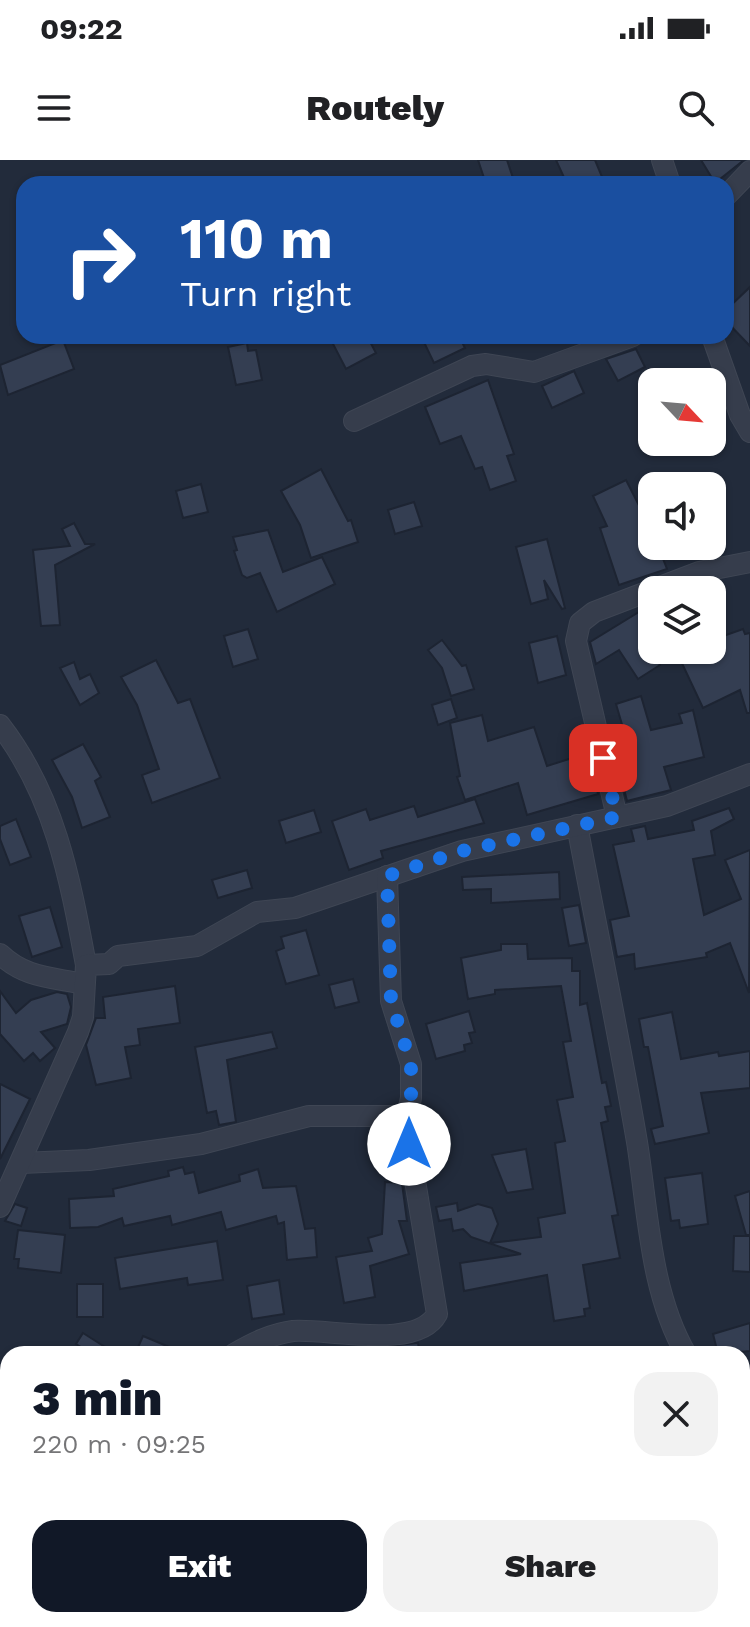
<!DOCTYPE html>
<html lang="en">
<head>
<meta charset="utf-8">
<style>
	body { margin:0; font-family:"Work Sans",sans-serif; background:#f2f2f2; color:#202124; height:100vh; display:flex; flex-direction:column; font-size:30px; white-space:nowrap }
	* { box-sizing:border-box; margin:0 }
	p { font-size:26px; color:#757577 }
	.icon { flex:none; width:44px; height:44px; fill:none; stroke:currentColor; stroke-width:2; stroke-linecap:round; stroke-linejoin:round }
	.map { position:relative; flex:1; overflow:hidden }
	.side { position:absolute; left:0px; top:1186px; width:750px; height:282px; display:flex; flex-direction:column; background:#fff; border-radius:24px 24px 0 0; box-shadow:0 2px 6px #0004 }
	.side>* { flex:none }
	.hud { position:absolute; left:16px; top:16px; width:718px; height:168px; border-radius:24px; box-shadow:0 2px 6px #0004; background:#1a4fa0; color:#fff; overflow:hidden }
	.needle { width:52px; rotate:116deg }
	.fabs { position:absolute; left:638px; top:208px; display:grid; gap:16px }
	.fabs a { display:grid; place-items:center; width:88px; height:88px; border-radius:16px; background:#fff; box-shadow:0 2px 6px #0004; font-size:40px }
	.pin { position:absolute; display:grid; place-items:center; width:68px; height:68px; color:#fff; margin:-34px; border-radius:16px; box-shadow:0 4px 12px #0006 }
	.me { position:absolute; width:88px; margin:-44px; rotate:0deg; stroke-linejoin:round; filter:drop-shadow(0 0 6px #0008) }
	.turn { display:flex; align-items:center; gap:28px; height:168px; padding:0 32px; font-size:36px }
	.turn .icon { width:104px; height:104px; stroke-width:2.5 }
	.turn b { display:block; font-size:56px; line-height:68px }
	.round { display:grid; place-items:center; flex:none; width:84px; height:84px; border-radius:24px; background:#f2f2f2 }
	.head { display:flex; align-items:center; justify-content:space-between; height:136px; padding:0 32px }
	h1 { font-size:48px; font-weight:800; line-height:60px; color:#111827 }
	.button { display:flex; gap:16px; margin-top:auto; padding:16px 32px }
	.button a { flex:1; height:92px; border-radius:24px; background:#111827; color:#fff; font-size:32px; font-weight:800; line-height:92px; text-align:center }
	.button a+a { background:#f2f2f2; color:#202124 }
	.status { display:flex; justify-content:space-between; align-items:center; height:56px; padding:0 40px; background:#fff; direction:ltr }
	.status svg { height:22px; fill:currentColor }
	header { display:flex; justify-content:space-between; align-items:center; height:104px; padding:0 32px; background:#fff; font-size:36px; font-weight:800 }
	.map>svg:first-child { display:block }
</style>
</head>
<body>
<div class="status"><b>09:22</b><svg viewBox="0 0 49 12"><path d="M0 12V9h3v3zM5 12V6h3v6zM10 12V3h3v9zM15 12V0h3v12zM26 1h20v11H26zM47 4h2v5h-2z"/></svg></div>
<header><svg class="icon" aria-label="menu" viewBox="0 0 24 24"><path d="M4 6h16M4 12h16M4 18h16"/></svg>Routely<svg class="icon" aria-label="search" viewBox="0 0 24 24"><circle cx="10" cy="10" r="6"/><path d="M15 15l6 6"/></svg></header>
<div class="map">
<svg width="750" height="1467" viewBox="0 0 750 1467">
	<rect width="100%" height="100%" fill="#222b3b"/>
	<g fill="#343e52" stroke="#1d2432" stroke-width="2">
		<polygon points="478,0 507,0 515,24 486,24"/>
		<polygon points="556,0 595,0 605,24 567,24"/>
		<polygon points="701,0 744,0 715,23"/>
		<polygon points="750,127 750,186 726,161 726,150"/>
		<polygon points="343,176 367,176 376,193 346,209 332,182"/>
		<polygon points="421,176 459,176 465,188 434,203"/>
		<polygon points="63,180 74,209 8,235 0,205"/>
		<polygon points="247,183 248,191 256,190 262,220 236,225 228,187"/>
		<polygon points="636,189 645,207 618,221 606,199"/>
		<polygon points="574,211 584,233 552,248 542,226"/>
		<polygon points="488,220 514,294 507,296 516,321 490,330 482,307 475,309 461,276 440,284 425,247"/>
		<polygon points="321,309 348,361 351,360 358,382 311,398 300,365 281,331"/>
		<polygon points="626,320 652,371 652,386 658,386 667,409 619,425 600,368 607,366 593,336"/>
		<polygon points="201,324 208,352 183,358 176,331"/>
		<polygon points="414,342 422,366 395,374 388,350"/>
		<polygon points="74,363 85,384 95,384 55,405 60,465 41,466 33,390 70,386 62,369"/>
		<polygon points="268,370 283,412 322,397 335,424 277,452 260,413 247,418 242,415 234,391 237,390 233,377"/>
		<polygon points="547,379 565,448 562,449 544,420 548,439 531,444 516,387"/>
		<polygon points="652,444 652,491 660,505 638,519 619,490 596,504 590,482"/>
		<polygon points="248,469 258,499 233,507 224,476"/>
		<polygon points="743,469 745,474 750,473 750,553 747,553 740,530 703,548 679,497 692,490 712,490 712,480"/>
		<polygon points="557,476 566,515 538,523 529,483"/>
		<polygon points="442,480 462,506 466,505 474,529 451,536 442,508 428,490"/>
		<polygon points="156,500 178,543 190,539 220,618 152,643 142,615 159,609 137,545 121,517"/>
		<polygon points="74,502 80,519 90,514 99,533 80,545 60,508"/>
		<polygon points="641,536 651,570 682,563 679,554 693,550 704,597 664,607 671,630 627,641 618,605 633,602 616,544"/>
		<polygon points="451,539 457,558 438,565 432,545"/>
		<polygon points="482,555 488,581 534,567 547,606 588,593 598,634 527,655 518,623 465,640 457,617 460,616 450,563"/>
		<polygon points="83,584 101,617 95,621 110,657 82,668 72,637 52,600"/>
		<polygon points="475,639 484,663 381,691 383,698 349,710 332,661 366,649 370,660 414,646 418,657"/>
		<polygon points="729,648 734,659 711,671 715,695 693,699 704,755 741,739 725,700 750,690 749,833 730,783 706,793 707,797 635,809 634,794 617,797 610,760 629,756 613,685 634,681 631,669 645,666 648,679 694,670 692,661"/>
		<polygon points="314,650 321,672 286,683 279,661"/>
		<polygon points="16,659 31,697 10,705 0,679 0,666"/>
		<polygon points="247,710 252,728 218,738 212,720"/>
		<polygon points="559,712 560,739 491,743 491,729 463,730 462,717"/>
		<polygon points="579,745 586,783 569,786 562,748"/>
		<polygon points="50,747 62,787 32,797 19,756"/>
		<polygon points="306,770 319,815 286,824 276,791 284,788 281,777"/>
		<polygon points="501,784 527,784 528,799 572,798 572,811 580,811 580,845 587,843 602,923 606,922 611,946 605,947 608,961 601,963 618,1055 612,1056 620,1098 583,1105 590,1148 584,1149 585,1156 554,1161 547,1115 464,1131 460,1103 521,1094 471,1077 463,1069 453,1071 451,1059 439,1061 436,1047 457,1043 458,1051 478,1044 492,1048 498,1064 490,1083 541,1077 538,1058 565,1053 555,983 565,981 557,940 573,937 563,882 571,881 561,826 495,830 495,834 468,839 461,798 501,790"/>
		<polygon points="353,819 359,842 335,848 329,825"/>
		<polygon points="175,826 180,863 138,869 140,885 125,887 131,918 96,925 86,885 96,858 105,858 103,837"/>
		<polygon points="0,831 16,853 31,840 57,832 67,834 71,847 67,864 41,872 55,888 40,901 33,893 24,901 0,874"/>
		<polygon points="469,851 475,872 469,873 472,883 464,885 465,891 436,899 426,864"/>
		<polygon points="672,852 681,899 718,892 719,896 750,891 750,928 701,933 709,973 655,984 651,969 663,966 648,887 644,887 639,859"/>
		<polygon points="272,872 277,888 227,900 236,962 219,965 216,951 207,953 195,887"/>
		<polygon points="0,924 30,939 0,999"/>
		<polygon points="526,989 533,1029 507,1033 492,995"/>
		<polygon points="183,1007 185,1014 194,1012 199,1033 240,1021 239,1015 258,1009 263,1028 296,1026 305,1069 315,1068 317,1097 287,1100 284,1062 278,1064 276,1056 226,1070 221,1052 172,1065 170,1056 124,1066 122,1058 98,1067 70,1068 69,1039 114,1036 113,1029 169,1016 168,1011"/>
		<polygon points="702,1013 708,1064 680,1068 679,1060 671,1061 665,1018"/>
		<polygon points="385,1022 402,1023 407,1061 399,1061 409,1094 370,1106 375,1137 344,1143 336,1097 372,1091 368,1078 382,1074"/>
		<polygon points="750,1031 750,1075 746,1075 735,1036"/>
		<polygon points="15,1044 27,1048 21,1066 5,1061"/>
		<polygon points="18,1070 65,1075 61,1113 18,1108 19,1099 14,1099"/>
		<polygon points="734,1076 750,1076 750,1112 733,1111"/>
		<polygon points="217,1081 223,1120 188,1125 187,1118 120,1129 115,1098"/>
		<polygon points="279,1120 284,1154 252,1159 247,1126"/>
		<rect x="77" y="1124" width="26" height="33"/>
		<polygon points="750,1163 750,1191 718,1194 713,1174"/>
		<polygon points="83,1173 116,1194 92,1194 76,1184"/>
		<polygon points="143,1176 186,1194 135,1194"/>
		<polygon points="418,1183 420,1194 367,1194 366,1188"/>
	</g>
	<g fill="none" stroke-linecap="round" stroke-linejoin="round">
		<defs>
			<g id="minor">
				<polyline points="662,0 670,24"/>
				<polyline points="726,36 750,11"/>
				<polyline points="712,176 740,255 750,272"/>
				<polyline points="354,261 472,206 486,204 534,212 633,176"/>
				<path d="M0,565C55,636 70,719 86,805"/>
				<polyline points="617,657 576,481 580,463 594,452 699,412 750,402"/>
				<path d="M577,665C597,771 619,876 637,982C648,1051 650,1132 686,1194"/>
				<path d="M0,794C25,818 51,817 83,824"/>
				<polyline points="22,1003 89,1000 201,984 309,956 407,956"/>
				<polyline points="0,1047 78,872 83,857 86,805 109,804 118,796 197,786 257,752 295,748 462,691 667,646 750,614"/>
				<path d="M234,1194C253,1183 271,1174 293,1171C327,1168 417,1191 437,1154L409,984L407,956L411,938V904L391,841L387,716"/>
				<polyline points="0,1266 8,1272"/>
				<polyline points="611,1467 615,1460"/>
			</g>
		</defs>
		<use href="#minor" stroke="#3f4654" stroke-width="22"/>
		<use href="#minor" stroke="#363d4c" stroke-width="20"/>
	</g>
	<g fill="none" stroke-linecap="round" stroke-linejoin="round">
		<polyline stroke="#1a73e8" stroke-width="14" stroke-dasharray="0 25.2" points="409,984 407,956 411,938 411,904 391,841 387,716 462,691 617,657 603,598"/>
	</g>
</svg>
<div class="fabs">
<a><svg class="needle" viewBox="-14 -14 28 28"><path d="M0-13l5 13h-10z" fill="#e53935"/><path d="M0 13l5-13h-10z" fill="#757577"/></svg></a>
<a><svg class="icon" aria-label="sound" viewBox="0 0 24 24"><path d="M4 9h4l5-4v14l-5-4H4zM17 9q2 3 0 6"/></svg></a>
<a><svg class="icon" aria-label="layers" viewBox="0 0 24 24"><path d="M12 4l9 5-9 5-9-5zM3 14l9 5 9-5"/></svg></a>
</div>
<div class="pin" style="left:603px;top:598px;background:#d93025"><svg class="icon" aria-label="arrive" viewBox="0 0 24 24"><path d="M6 21V4h12l-3 4 3 4H6"/></svg></div>
<svg class="me" style="left:409px;top:984px" viewBox="-20 -20 40 40"><circle r="19" fill="#fff"/><path d="M0-13L10 11 0 6-10 11z" fill="#1a73e8"/></svg>
<div class="hud">
<div class="turn"><svg class="icon" aria-label="right" viewBox="0 0 24 24"><path d="M7 20v-9h11M14 6l5 5-5 5"/></svg><div><b>110 m</b>Turn right</div></div>
</div>
<section class="side">
<div class="head"><div><h1>3 min</h1><p>220 m · 09:25</p></div><a class="round"><svg class="icon" aria-label="close" viewBox="0 0 24 24"><path d="M6 6l12 12M18 6L6 18"/></svg></a></div>
<div class="button"><a>Exit</a><a>Share</a></div>
</section>
</div>
</body>
</html>
